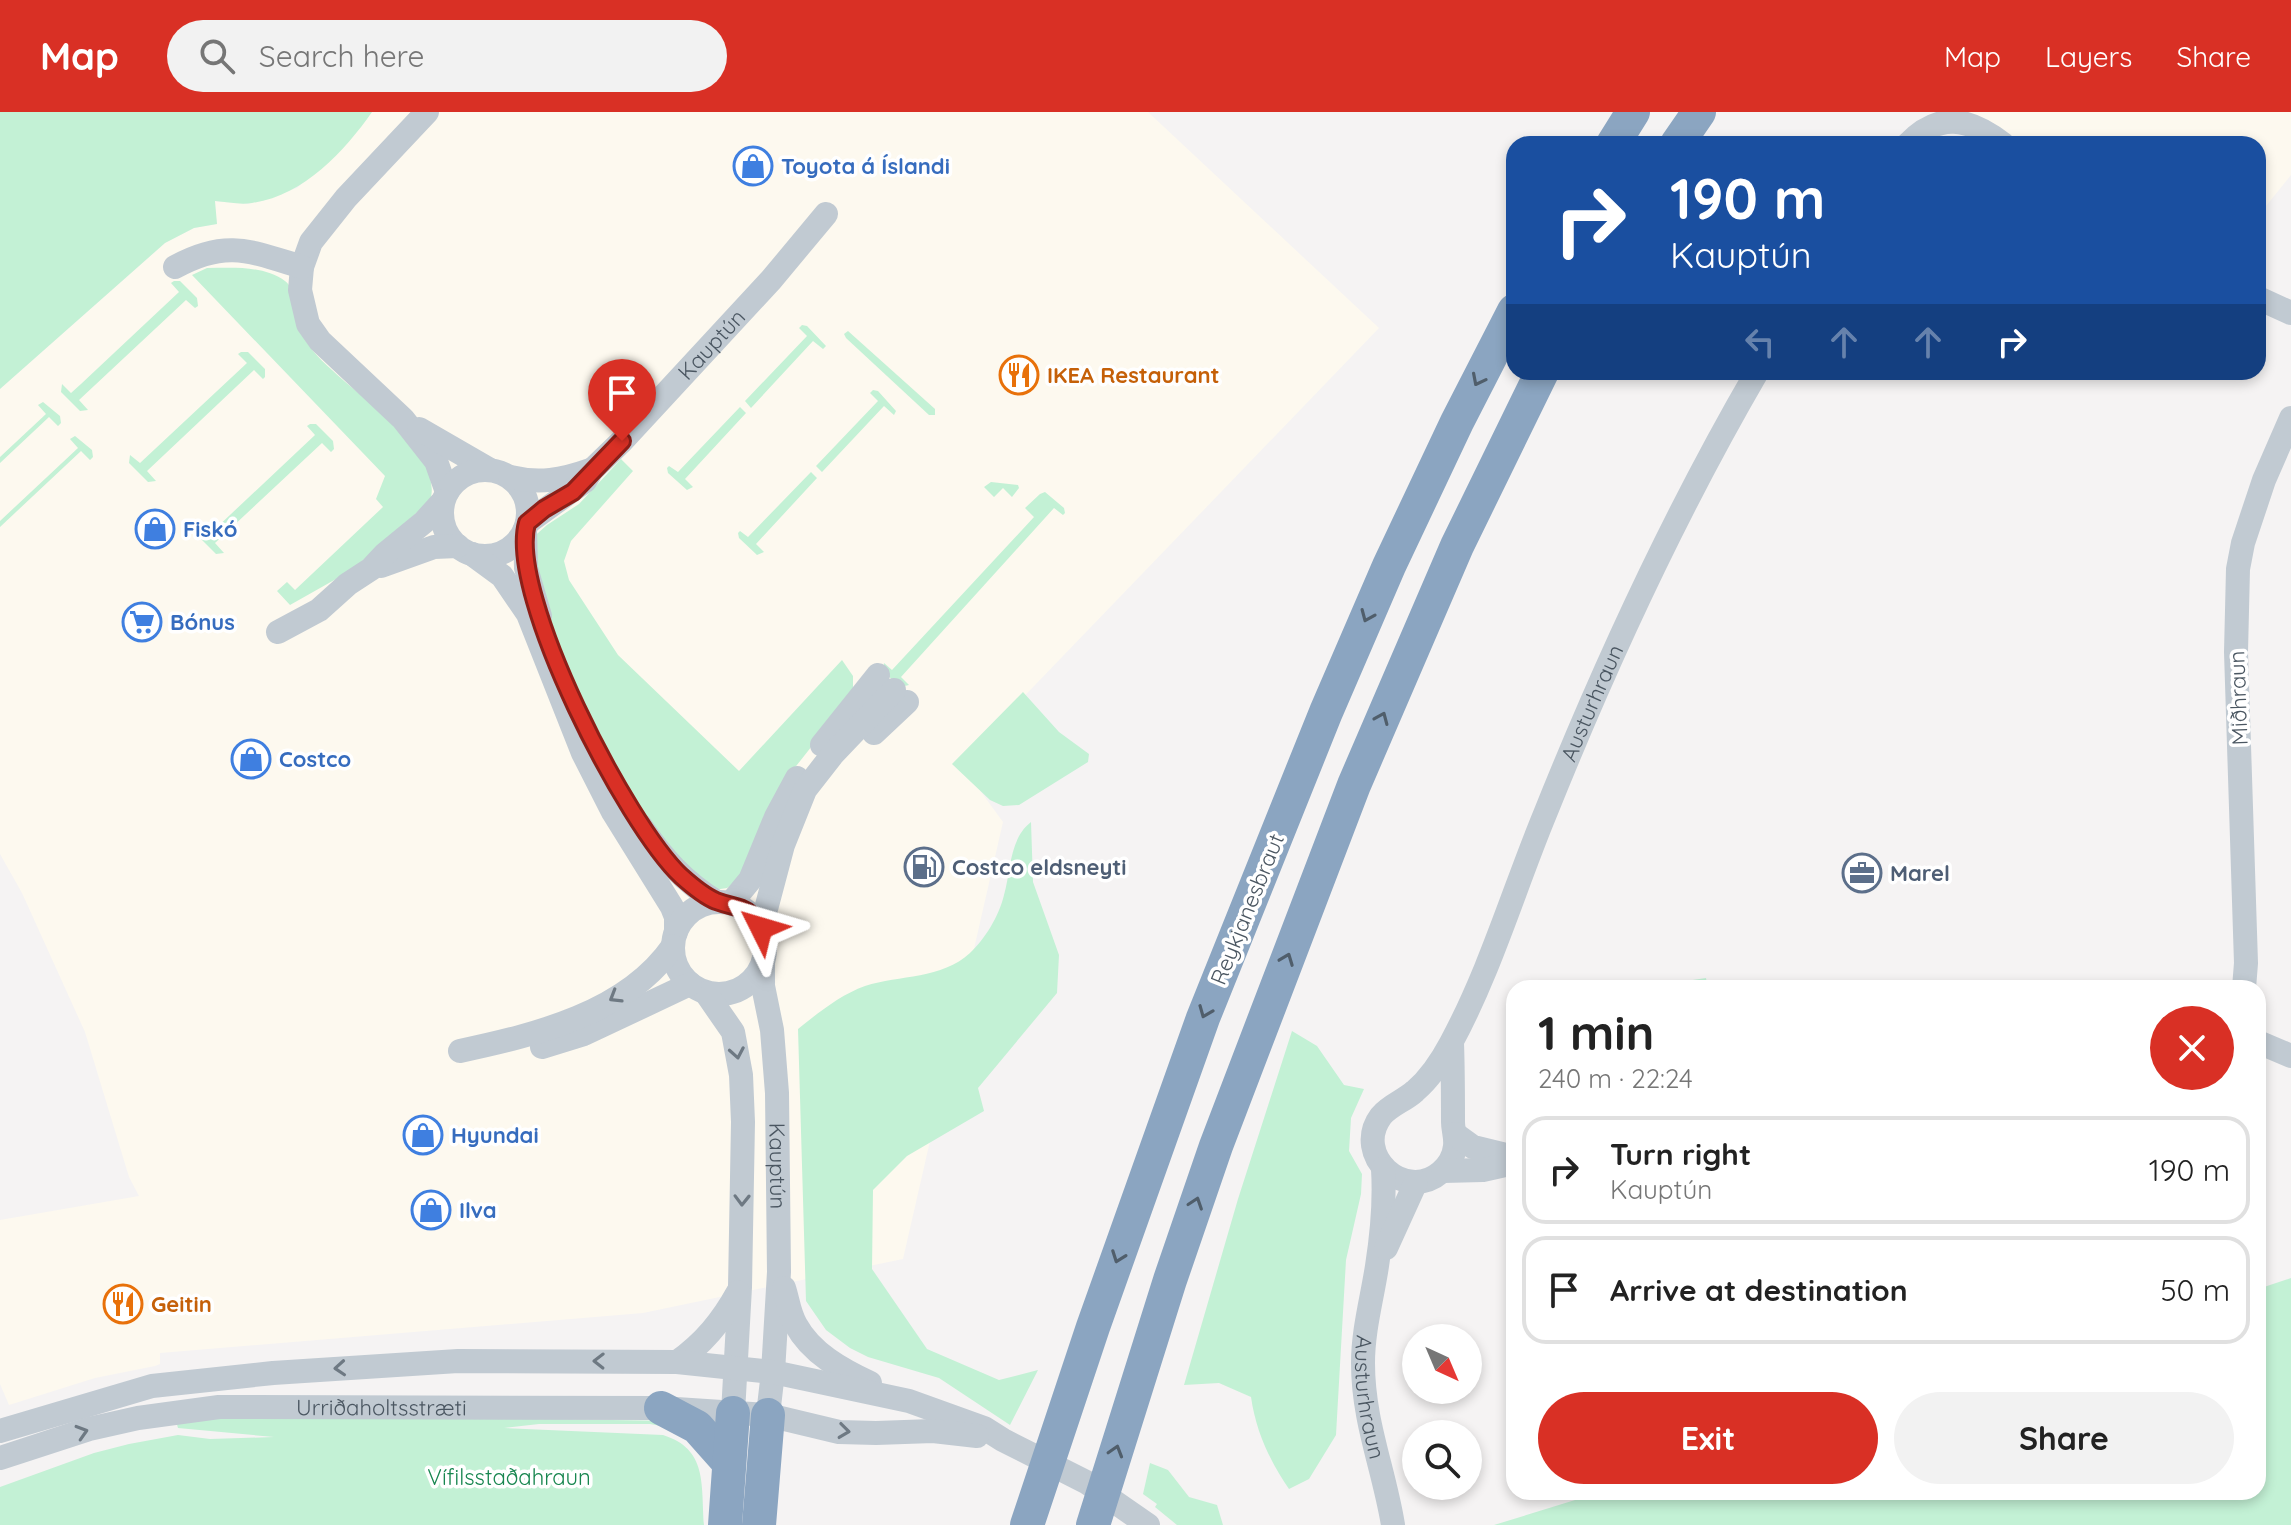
<!DOCTYPE html>
<html lang="en">
<head>
<meta charset="utf-8">
<style>
	body { margin:0; font-family:Quicksand,sans-serif; background:#f2f2f2; color:#222; height:100vh; display:flex; flex-direction:column; font-size:30px; white-space:nowrap }
	* { box-sizing:border-box; margin:0 }
	p { font-size:26px; color:#767676 }
	.icon { flex:none; width:44px; height:44px; fill:none; stroke:currentColor; stroke-width:2; stroke-linecap:round; stroke-linejoin:round }
	.map { position:relative; flex:1; overflow:hidden }
	.sheet { position:absolute; left:1506px; top:868px; width:760px; height:520px; display:flex; flex-direction:column; background:#fff; border-radius:24px; box-shadow:0 4px 12px #0003 }
	.sheet>* { flex:none }
	.banner { position:absolute; left:1506px; top:24px; width:760px; height:244px; border-radius:24px; box-shadow:0 4px 12px #0003; background:#1a4fa0; color:#fff; overflow:hidden }
	.needle { width:52px; rotate:136deg }
	.tools { position:absolute; left:1402px; top:1212px; display:grid; gap:16px }
	.tools a { display:grid; place-items:center; width:80px; height:80px; border-radius:50%; background:#fff; box-shadow:0 4px 12px #0003; font-size:40px }
	.pin { position:absolute; display:grid; place-items:center; width:68px; height:68px; color:#fff; margin:-82px -34px; border-radius:50% 50% 50% 0; rotate:-45deg; box-shadow:0 0 8px #0007 }
	.pin .icon { rotate:45deg }
	.me { position:absolute; width:88px; margin:-44px; rotate:310deg; stroke-linejoin:round; filter:drop-shadow(0 0 6px #0008) }
	.turn { display:flex; align-items:center; gap:28px; height:168px; padding:0 32px; font-size:36px }
	.turn .icon { width:104px; height:104px; stroke-width:2.5 }
	.turn b { display:block; font-size:56px; line-height:68px }
	.lanes { display:flex; align-items:center; height:76px; padding:0 32px; background:#0003; justify-content:center; gap:40px; direction:ltr }
	.lanes .off { opacity:.35 }
	.round { display:grid; place-items:center; flex:none; width:84px; height:84px; border-radius:42px; background:#f2f2f2 }
	.summary { display:flex; align-items:center; justify-content:space-between; height:136px; padding:0 32px }
	h1 { font-size:48px; font-weight:700; line-height:60px }
	.cta { display:flex; gap:16px; margin-top:auto; padding:16px 32px }
	.cta a { flex:1; height:92px; border-radius:48px; background:#d93025; color:#fff; font-size:32px; font-weight:700; line-height:92px; text-align:center }
	.cta a+a { background:#f2f2f2; color:#222 }
	ul { padding:0; list-style:none }
	li { display:flex; align-items:center; gap:24px; height:108px; margin:0 16px 12px; padding:0 16px; border:4px solid #e0e0e0; border-radius:24px }
	li div { flex:1 }
	li b { display:block; font-size:30px }
	li em { font-style:normal }
	header { display:flex; align-items:center; gap:48px; box-sizing:border-box; height:112px; padding:0 40px; background:#d93025; color:#fff }
	header strong { font-size:38px }
	nav { display:flex; gap:44px; margin-inline-start:auto; font-size:28px }
	.search { width:560px; height:72px; background:#f2f2f2; display:flex; align-items:center; gap:20px; box-sizing:border-box; padding:0 28px; border-radius:44px; color:#767676; font-size:30px }
	.map>svg:first-child { display:block }
</style>
</head>
<body>
<header>
<strong>Map</strong>
<div class="search"><svg class="icon" aria-label="search" viewBox="0 0 24 24"><circle cx="10" cy="10" r="6"/><path d="M15 15l6 6"/></svg>Search here</div>
<nav><a>Map</a><a>Layers</a><a>Share</a></nav>
</header>
<div class="map">
<svg width="2291" height="1413" viewBox="0 0 2291 1413">
	<rect width="100%" height="100%" fill="#f5f3f3"/>
	<g fill="#fdf9ef">
		<polygon points="372,0 1148,0 1379,216 960,651 1003,710 903,1147 643,1201 160,1241 160,1252 155,1254 95,1266 9,1293 0,1272 0,1108 139,1084 129,1065 85,920 22,781 0,742 0,277 165,131 194,116 217,112 214,89 248,92 297,76 335,43"/>
		<polygon points="1939,0 2291,0 2291,63 2258,104 2258,32 1986,32"/>
	</g>
	<g fill="#c3f1d5">
		<path d="M0,0H372C344,40 303,84 252,91C240,93 227,90 215,89L217,112L194,116L165,131L0,277Z"/>
		<path d="M207,156C232,156 263,153 285,169C297,178 293,200 298,214C304,230 319,247 332,258C362,287 445,341 430,389L352,458L290,493L277,479L287,470L295,478L383,395L376,387L385,364L192,163Z"/>
		<polygon points="174,169 180,169 197,186 198,194 195,196 186,188 79,288 88,298 80,299 61,280 62,272 71,281 81,272 179,180 171,171"/>
		<polygon points="802,213 807,214 826,234 823,237 813,229 751,296 745,289 807,224 799,216"/>
		<polygon points="848,219 935,297 935,303 929,303 846,226 844,222"/>
		<polygon points="241,240 248,240 265,257 265,265 263,267 254,258 147,359 156,369 148,370 129,351 130,343 140,351 247,251 238,242"/>
		<polygon points="873,278 878,279 896,299 894,303 884,294 822,360 816,354 878,289 870,281"/>
		<polygon points="43,290 60,304 61,311 58,314 49,305 0,351 0,345 46,302 38,293"/>
		<polygon points="740,295 746,301 685,367 693,375 687,378 668,361 667,356 669,354 678,360"/>
		<polygon points="310,312 316,312 333,329 334,337 331,340 322,331 215,431 224,441 216,442 197,423 198,415 207,424 214,418 315,323 307,314"/>
		<polygon points="75,324 92,338 93,345 90,348 81,339 0,415 0,409 78,336 70,327"/>
		<polygon points="621,347 633,359 571,429 564,449 569,468 618,543 739,659 842,548 853,564 853,582 793,658 737,769 727,776 714,778 669,738 607,645 581,595 562,549 544,499 529,429 547,413 579,392"/>
		<polygon points="811,360 817,366 756,432 764,440 757,443 739,426 738,421 740,419 748,425"/>
		<polygon points="991,370 1018,373 1019,376 1012,385 1003,376 994,385 984,375"/>
		<polygon points="1045,380 1064,396 1065,401 1063,403 1054,396 901,565 909,573 900,575 883,559 884,551 892,558 1034,405 1025,396 1040,382"/>
		<polygon points="1023,580 1059,620 1089,642 1088,650 1019,693 1003,694 990,688 952,652"/>
		<path d="M1031,710L1033,770L1059,843L1057,881L978,976L984,999L907,1044L873,1078L872,1157L927,1237L999,1268L1038,1258L1010,1313L939,1266L868,1245L850,1236L826,1218L806,1189L798,917C818,901 840,883 865,874C900,863 942,867 970,841C985,827 999,804 1004,783C1011,759 1009,727 1031,710Z"/>
		<polygon points="1706,866 1708,876 1646,876 1646,875"/>
		<path d="M1292,919L1317,934L1344,973L1364,977L1351,1006L1349,1039L1362,1062L1361,1082L1346,1148L1336,1323L1309,1367L1289,1377C1270,1349 1256,1320 1251,1285L1219,1271L1184,1273L1238,1087Z"/>
		<polygon points="2291,1166 2291,1413 1494,1413 1601,1380 2258,1380 2258,1177"/>
		<path d="M261,1302L672,1309V1316L650,1312H539L504,1316L663,1323C708,1337 701,1373 704,1413H0V1375L94,1341L129,1332L178,1323L210,1327L274,1325L178,1316L176,1309Z"/>
		<polygon points="1150,1351 1168,1358 1189,1385 1217,1393 1223,1413 1177,1413 1155,1395 1157,1392 1143,1382"/>
	</g>
	<g fill="none" stroke-linecap="round" stroke-linejoin="round">
		<g stroke="#c1cad2" stroke-width="24">
			<polyline points="427,0 346,86 311,130 302,155 300,178 308,212 320,229 403,307 436,349 447,380"/>
			<path d="M1908,32C1939,0 1968,5 2003,32"/>
			<path d="M175,155C226,127 250,139 302,155"/>
			<polyline points="2258,186 2291,201"/>
			<polyline points="419,317 490,358"/>
			<circle cx="485" cy="401" r="43"/>
			<path d="M510,365C539,372 562,368 590,358"/>
			<path id="s1" d="M527,411L585,369L592,358L622,329L771,168L826,102"/>
			<polyline points="525,417 526,456 540,504"/>
			<polyline points="472,442 502,464 528,502 583,641 613,700 672,795 676,805 676,820"/>
			<polyline points="381,454 434,435 458,434"/>
			<polyline points="278,520 319,498 348,472 371,457 385,442 424,410 443,389"/>
			<polyline points="874,621 907,590"/>
			<polyline points="822,633 878,563"/>
			<path d="M640,713C662,745 684,770 717,790"/>
			<circle cx="719" cy="836" r="46"/>
			<polyline points="731,791 750,768 776,705 797,666"/>
			<polyline points="761,816 783,733 805,678 833,642 894,578"/>
			<path id="s2" d="M763,851V874L772,918L777,981L779,1160L773,1260L768,1303"/>
			<polyline points="2244,876 2246,851 2236,540 2238,457 2243,431 2264,368 2291,306"/>
			<polyline points="706,881 733,920 741,963 743,1010 740,1175 733,1301"/>
			<polyline points="2258,930 2291,944"/>
			<path id="s3" d="M1452,931C1453,958 1453,984 1453,1010C1453,1018 1456,1025 1455,1034C1454,1044 1449,1053 1441,1060C1405,1091 1352,1043 1381,1004C1390,993 1404,989 1415,979C1429,967 1442,948 1451,931C1490,859 1514,777 1545,702C1606,550 1675,401 1757,260"/>
			<polyline points="542,935 584,922 690,872"/>
			<path d="M460,939C535,923 627,901 673,834"/>
			<polyline points="1455,1022 1473,1035 1514,1045"/>
			<path id="s4" d="M1383,1057C1385,1089 1382,1122 1377,1154C1372,1187 1363,1218 1363,1251C1363,1310 1384,1357 1393,1413"/>
			<polyline points="1443,1059 1483,1058 1514,1051"/>
			<polyline points="1386,1136 1416,1070"/>
			<path d="M784,1176C788,1188 789,1201 796,1213C811,1241 842,1258 870,1271"/>
			<path d="M677,1250C704,1231 722,1209 738,1180"/>
			<polyline points="0,1319 152,1274 273,1261 458,1249 677,1250 773,1260 909,1289 984,1316 1003,1328 1086,1370 1148,1413"/>
			<path id="s5" d="M0,1346L89,1317L138,1306L219,1295L661,1296L768,1303L839,1320L876,1321L933,1319L977,1324"/>
		</g>
		<g stroke="#8ba5c1" stroke-width="34">
			<polyline points="1613,32 1633,0"/>
			<polyline points="1677,32 1699,0"/>
			<polyline points="661,1296 697,1315 729,1351"/>
			<polyline points="725,1413 733,1301"/>
			<polyline points="759,1413 768,1303"/>
			<polyline points="1027,1413 1093,1215 1203,906 1326,600 1389,454 1457,310 1514,199"/>
			<polyline points="1093,1413 1170,1168 1216,1034 1354,673 1457,434 1542,260"/>
		</g>
	</g>
	<defs><path id="oneway-chevron" d="M-2-3.5L2.5 0L-2 3.5" fill="none" stroke-width="1.6" stroke-linecap="round" stroke-linejoin="round" transform="scale(2)"/></defs>
	<g stroke="#505e6b">
		<use href="#oneway-chevron" transform="translate(1478 268) rotate(117)"/>
		<use href="#oneway-chevron" transform="translate(1367 504) rotate(113)"/>
		<use href="#oneway-chevron" transform="translate(1382 606) rotate(-67)"/>
		<use href="#oneway-chevron" transform="translate(1287 847) rotate(-69)"/>
		<use href="#oneway-chevron" transform="translate(1205 900) rotate(112)"/>
		<use href="#oneway-chevron" transform="translate(1196 1091) rotate(-71)"/>
		<use href="#oneway-chevron" transform="translate(1118 1145) rotate(110)"/>
		<use href="#oneway-chevron" transform="translate(1116 1339) rotate(-73)"/>
	</g>
	<g stroke="#6e7983">
		<use href="#oneway-chevron" transform="translate(615 885) rotate(149)"/>
		<use href="#oneway-chevron" transform="translate(737 941) rotate(80)"/>
		<use href="#oneway-chevron" transform="translate(742 1088) rotate(91)"/>
		<use href="#oneway-chevron" transform="translate(599 1249) rotate(-179)"/>
		<use href="#oneway-chevron" transform="translate(340 1256) rotate(176)"/>
		<use href="#oneway-chevron" transform="translate(844 1319) rotate(7)"/>
		<use href="#oneway-chevron" transform="translate(82 1320) rotate(-17)"/>
	</g>
	<g fill="none" stroke-linecap="round" stroke-linejoin="round">
		<defs>
			<path id="route" d="M622,329L573,380L544,397L527,411C507,483 627,713 681,764C691,773 704,784 716,789C740,798 745,791 761,816"/>
		</defs>
		<use href="#route" stroke="#8d1f18" stroke-width="20"/>
		<use href="#route" stroke="#d93025" stroke-width="14"/>
	</g>
	<defs>
		<symbol id="shop-ring" viewBox="-11 -11 22 22"><circle r="9.5" fill="#fff" stroke="#3f7fe0" stroke-width="1.5"/><path d="M-5-2.5h2.3a2.7 3.5 0 0 1 5.4 0H5L5.5 6h-11ZM-1.5-2.5h3a1.5 2.3 0 0 0-3 0Z" fill="#3f7fe0"/></symbol>
		<symbol id="restaurant-ring" viewBox="-11 -11 22 22"><circle r="9.5" fill="#fff" stroke="#e8710a" stroke-width="1.5"/><path d="M-5-6h1v4h1v-4h1v4h1v-4h1v5L-1.5 .5V6h-2V.5L-5-1ZM5-6V6H3V1.5H1.5Q1.5-4 5-6Z" fill="#e8710a"/></symbol>
		<symbol id="supermarket-ring" viewBox="-11 -11 22 22"><circle r="9.5" fill="#fff" stroke="#3f7fe0" stroke-width="1.5"/><path d="M-6-5.5h2.5l.6 2H6L4.5 2H-2.5L-4.4-4H-6ZM-1.5 3.2a1.3 1.3 0 1 0 .1 0ZM3 3.2a1.3 1.3 0 1 0 .1 0Z" fill="#3f7fe0"/></symbol>
		<symbol id="fuel-ring" viewBox="-11 -11 22 22"><circle r="9.5" fill="#fff" stroke="#5c6f8a" stroke-width="1.5"/><path d="M-5.5-6h7V0h2V4h1.3V-2.5L3-4.5l.8-.8L6-3V5H2.5V1h-1V6h-7ZM-4.2-4.7v3.2H.2V-4.7Z" fill="#5c6f8a"/></symbol>
		<symbol id="office-ring" viewBox="-11 -11 22 22"><circle r="9.5" fill="#fff" stroke="#5c6f8a" stroke-width="1.5"/><path d="M-6-3h4V-5.5h4V-3h4V5H-6ZM-1-4.5V-3h2v-1.5ZM-6 0V1H6V0Z" fill="#5c6f8a"/></symbol>
	</defs>
	<g fill-rule="evenodd">
		<use href="#shop-ring" x="731" y="32" width="44" height="44"/>
		<use href="#restaurant-ring" x="997" y="241" width="44" height="44"/>
		<use href="#shop-ring" x="133" y="395" width="44" height="44"/>
		<use href="#supermarket-ring" x="120" y="488" width="44" height="44"/>
		<use href="#shop-ring" x="229" y="625" width="44" height="44"/>
		<use href="#fuel-ring" x="902" y="733" width="44" height="44"/>
		<use href="#office-ring" x="1840" y="739" width="44" height="44"/>
		<use href="#shop-ring" x="401" y="1001" width="44" height="44"/>
		<use href="#shop-ring" x="409" y="1076" width="44" height="44"/>
		<use href="#restaurant-ring" x="101" y="1170" width="44" height="44"/>
	</g>
	<g text-anchor="middle" stroke-width="7" stroke-linejoin="round" paint-order="stroke">
		<g font-size="22" font-weight="bold" fill="#366cbe" stroke="#fff" text-anchor="start">
			<text x="781" y="62">Toyota á Íslandi</text>
			<text x="183" y="425">Fiskó</text>
			<text x="170" y="518">Bónus</text>
			<text x="279" y="655">Costco</text>
			<text x="451" y="1031">Hyundai</text>
			<text x="459" y="1106">Ilva</text>
		</g>
		<g font-size="22" fill="#4a5661" stroke="#fff">
			<text dy="8" stroke="none"><textPath href="#s1" startOffset="258">Kauptún</textPath></text>
			<text transform="translate(2238 586) rotate(-92)" y="8">Miðhraun</text>
			<text dy="8" stroke="none"><textPath href="#s3" startOffset="724">Austurhraun</textPath></text>
			<text transform="translate(1247 797) rotate(-68)" y="8">Reykjanesbraut</text>
			<text dy="8" stroke="none"><textPath href="#s2" startOffset="204">Kauptún</textPath></text>
			<text dy="8" stroke="none"><textPath href="#s4" startOffset="230">Austurhraun</textPath></text>
			<text dy="8" stroke="none"><textPath href="#s5" startOffset="388">Urriðaholtsstræti</textPath></text>
		</g>
		<g font-size="22" font-weight="bold" fill="#c56008" stroke="#fff" text-anchor="start">
			<text x="1047" y="271">IKEA Restaurant</text>
			<text x="151" y="1200">Geitin</text>
		</g>
		<g font-size="22" font-weight="bold" fill="#4e5e75" stroke="#fff" text-anchor="start">
			<text x="952" y="763">Costco eldsneyti</text>
			<text x="1890" y="769">Marel</text>
		</g>
		<g font-size="22" fill="#17864f" stroke="#fff">
			<text x="509" y="1373">Vífilsstaðahraun</text>
		</g>
	</g>
</svg>
<div class="tools">
<a><svg class="needle" viewBox="-14 -14 28 28"><path d="M0-13l5 13h-10z" fill="#e53935"/><path d="M0 13l5-13h-10z" fill="#767676"/></svg></a>
<a><svg class="icon" aria-label="search" viewBox="0 0 24 24"><circle cx="10" cy="10" r="6"/><path d="M15 15l6 6"/></svg></a>
</div>
<div class="pin" style="left:622px;top:329px;background:#d93025"><svg class="icon" aria-label="arrive" viewBox="0 0 24 24"><path d="M6 21V4h12l-3 4 3 4H6"/></svg></div>
<svg class="me" style="left:761px;top:816px" viewBox="-20 -20 40 40"><path d="M0-17L14 15 0 8-14 15z" fill="#d93025" stroke="#fff" stroke-width="4"/></svg>
<div class="banner">
<div class="turn"><svg class="icon" aria-label="right" viewBox="0 0 24 24"><path d="M7 20v-9h11M14 6l5 5-5 5"/></svg><div><b>190 m</b>Kauptún</div></div>
<div class="lanes"><svg class="icon off" aria-label="left" viewBox="0 0 24 24"><path d="M17 20v-9H6M10 6l-5 5 5 5"/></svg><svg class="icon off" aria-label="ahead" viewBox="0 0 24 24"><path d="M12 20V5M6 11l6-6 6 6"/></svg><svg class="icon off" aria-label="ahead" viewBox="0 0 24 24"><path d="M12 20V5M6 11l6-6 6 6"/></svg><svg class="icon" aria-label="right" viewBox="0 0 24 24"><path d="M7 20v-9h11M14 6l5 5-5 5"/></svg></div>
</div>
<section class="sheet">
<div class="summary"><div><h1>1 min</h1><p>240 m · 22:24</p></div><a class="round" style="background:#d93025;color:#fff"><svg class="icon" aria-label="close" viewBox="0 0 24 24"><path d="M6 6l12 12M18 6L6 18"/></svg></a></div>
<ul>
<li><svg class="icon" aria-label="right" viewBox="0 0 24 24"><path d="M7 20v-9h11M14 6l5 5-5 5"/></svg><div><b>Turn right</b><p>Kauptún</p></div><em>190 m</em></li>
<li><svg class="icon" aria-label="arrive" viewBox="0 0 24 24"><path d="M6 21V4h12l-3 4 3 4H6"/></svg><div><b>Arrive at destination</b></div><em>50 m</em></li>
</ul>
<div class="cta"><a>Exit</a><a>Share</a></div>
</section>
</div>
</body>
</html>
